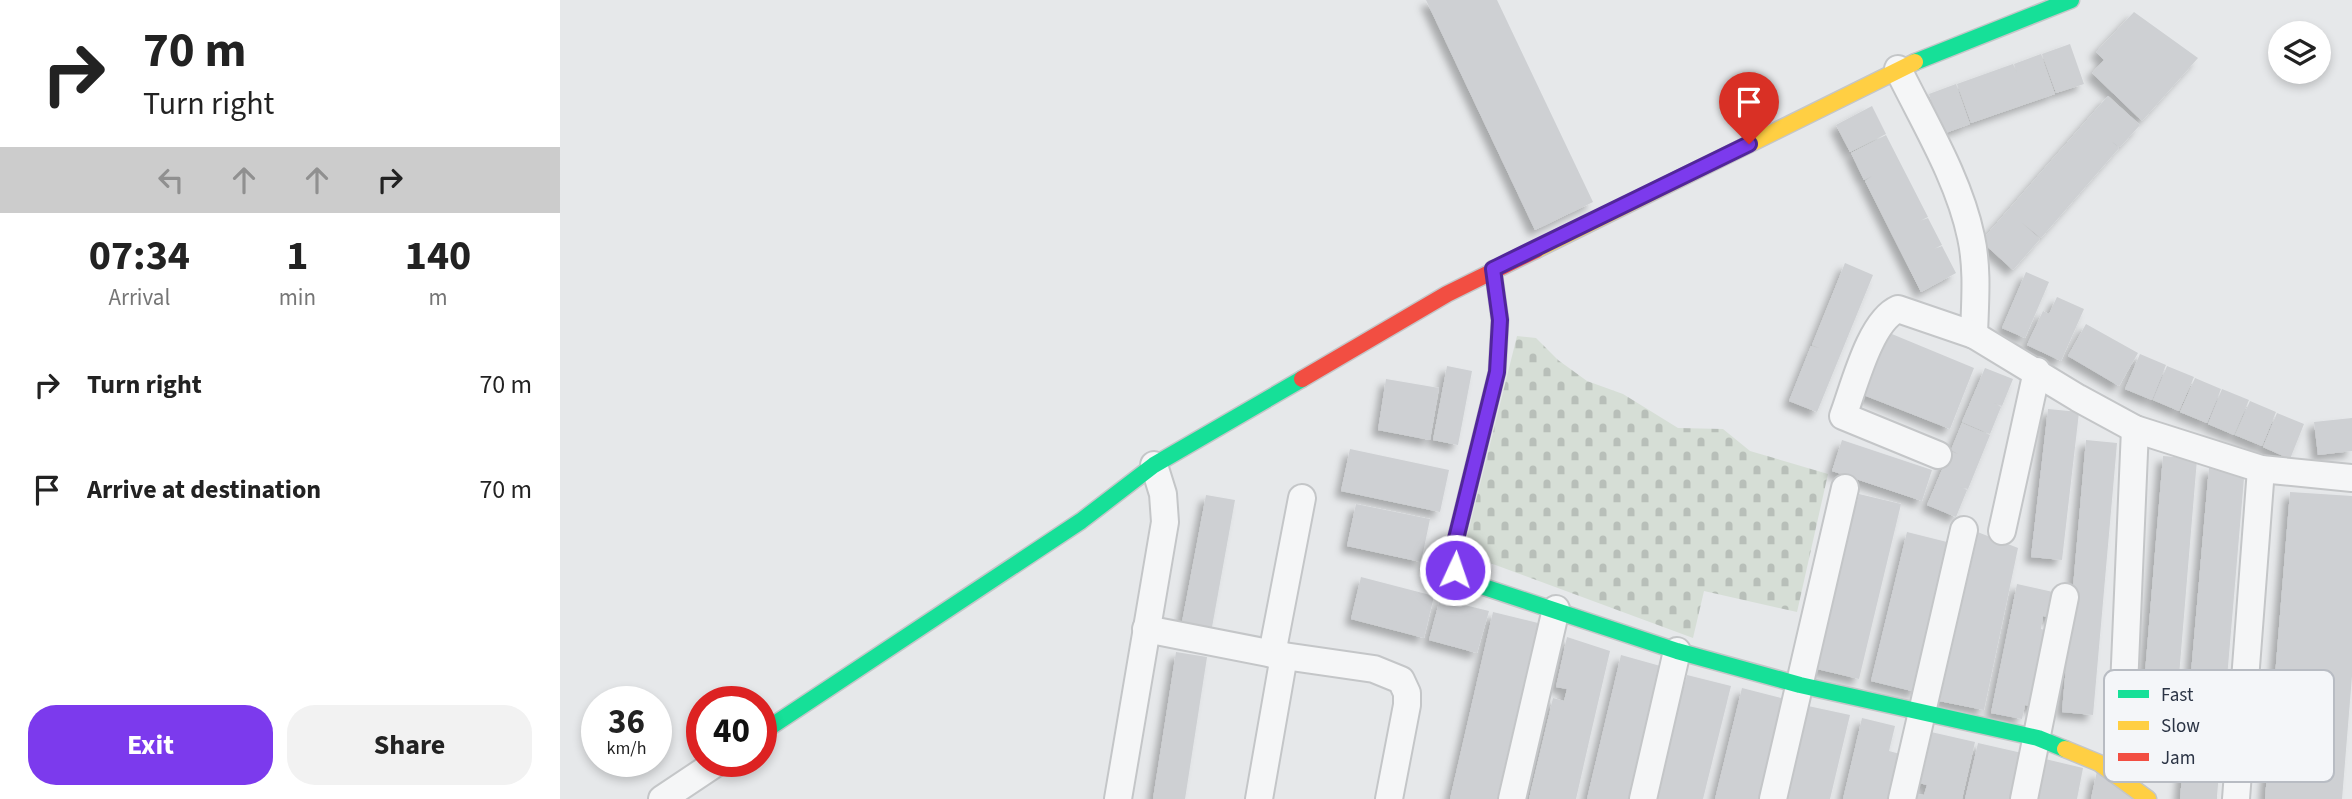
<!DOCTYPE html>
<html lang="en">
<head>
<meta charset="utf-8">
<style>
	body { margin:0; font-family:"Source Sans 3",sans-serif; background:#f2f2f2; color:#222; height:100vh; display:flex; flex-direction:column; font-size:26px; white-space:nowrap }
	* { box-sizing:border-box; margin:0 }
	p { font-size:23px; color:#767676 }
	.icon { flex:none; width:38px; height:38px; fill:none; stroke:currentColor; stroke-width:2; stroke-linecap:round; stroke-linejoin:round }
	.map { position:relative; flex:1; overflow:hidden }
	.details { display:flex; flex-direction:column; background:#fff; width:560px }
	.details>* { flex:none }
	.hud { background:#fff; color:#222; overflow:hidden }
	.buttons { position:absolute; left:1708px; top:21px; display:grid; gap:14px }
	.buttons a { display:grid; place-items:center; width:63px; height:63px; border-radius:50%; background:#fff; box-shadow:0 4px 10px #0003; font-size:35px }
	.speed { position:absolute; left:21px; top:686px; display:flex; gap:14px; font-size:35px; font-weight:700; text-align:center }
	.speed>* { display:grid; place-content:center; width:91px; height:91px; border-radius:50%; background:#fff; box-shadow:0 4px 10px #0003; line-height:1 }
	.speed small { font-size:18px; font-weight:400 }
	.speed .limit { border:10px solid #d22; background:#fff; color:#111 }
	.pin { position:absolute; display:grid; place-items:center; width:60px; height:60px; color:#fff; margin:-72px -30px; border-radius:50% 50% 50% 0; rotate:-45deg; box-shadow:0 0 7px #0007 }
	.pin .icon { rotate:45deg }
	.me { position:absolute; width:77px; margin:-38px; rotate:3deg; stroke-linejoin:round; filter:drop-shadow(0 0 5px #0008) }
	.turn { display:flex; align-items:center; gap:24px; height:147px; padding:0 28px; font-size:32px }
	.turn .icon { width:91px; height:91px; stroke-width:2.5 }
	.turn b { display:block; font-size:49px; line-height:60px }
	.lanes { display:flex; align-items:center; height:66px; padding:0 28px; background:#0003; justify-content:center; gap:35px; direction:ltr }
	.lanes .off { opacity:.35 }
	.eta { display:flex; justify-content:space-evenly; align-items:center; height:119px; text-align:center }
	.eta b { font-size:42px; font-weight:700; line-height:49px }
	.button { display:flex; gap:14px; margin-top:auto; padding:14px 28px }
	.button a { flex:1; height:80px; border-radius:28px; background:#7c3aed; color:#fff; font-size:28px; font-weight:700; line-height:80px; text-align:center }
	.button a+a { background:#f2f2f2; color:#222 }
	ul { padding:0; list-style:none }
	li { display:flex; align-items:center; gap:21px; height:105px; padding:0 28px }
	li div { flex:1 }
	li b { display:block; font-size:26px }
	li em { font-style:normal }
	main { display:flex; flex:1; min-height:0 }
	.map>svg:first-child { display:block }
</style>
</head>
<body>
<main>
<section class="details">
<div class="hud">
<div class="turn"><svg class="icon" aria-label="right" viewBox="0 0 24 24"><path d="M7 20v-9h11M14 6l5 5-5 5"/></svg><div><b>70 m</b>Turn right</div></div>
<div class="lanes"><svg class="icon off" aria-label="left" viewBox="0 0 24 24"><path d="M17 20v-9H6M10 6l-5 5 5 5"/></svg><svg class="icon off" aria-label="ahead" viewBox="0 0 24 24"><path d="M12 20V5M6 11l6-6 6 6"/></svg><svg class="icon off" aria-label="ahead" viewBox="0 0 24 24"><path d="M12 20V5M6 11l6-6 6 6"/></svg><svg class="icon" aria-label="right" viewBox="0 0 24 24"><path d="M7 20v-9h11M14 6l5 5-5 5"/></svg></div>
</div>
<div class="eta">
<div><b>07:34</b><p>Arrival</p></div>
<div><b>1</b><p>min</p></div>
<div><b>140</b><p>m</p></div>
</div>
<ul>
<li><svg class="icon" aria-label="right" viewBox="0 0 24 24"><path d="M7 20v-9h11M14 6l5 5-5 5"/></svg><div><b>Turn right</b></div><em>70 m</em></li>
<li><svg class="icon" aria-label="arrive" viewBox="0 0 24 24"><path d="M6 21V4h12l-3 4 3 4H6"/></svg><div><b>Arrive at destination</b></div><em>70 m</em></li>
</ul>
<div class="button"><a>Exit</a><a>Share</a></div>
</section>
<div class="map">
<svg width="1792" height="799" viewBox="0 0 1792 799">
	<defs>
		<pattern id="cemetery-stones" width="16" height="16" patternUnits="userSpaceOnUse" patternTransform="scale(1.75)"><rect width="16" height="16" fill="#d6ded6"/><path d="M2 7V4a2 2 0 0 1 4 0v3zM10 15v-3a2 2 0 0 1 4 0v3z" fill="#b8bfb9"/></pattern>
		<filter id="shadow"><feDropShadow dx="-6" dy="6" stdDeviation="3.5" flood-color="#0004"/></filter>
	</defs>
	<rect width="100%" height="100%" fill="#e6e8ea"/>
	<polygon fill="url(#cemetery-stones)" points="957,336 976,338 998,360 1027,381 1063,394 1118,428 1163,429 1190,451 1268,474 1237,612 1144,591 1133,638 903,553"/>
	<g fill="#ced0d3" filter="url(#shadow)">
		<polygon points="866,0 937,0 1033,202 975,230"/>
		<polygon points="1574,12 1638,58 1582,121 1532,73 1544,60 1536,52"/>
		<polygon points="1510,44 1524,84 1496,93 1482,54"/>
		<polygon points="1481,54 1495,94 1411,123 1397,84 1453,64 1457,73 1454,64"/>
		<polygon points="1396,84 1410,124 1383,134 1369,94"/>
		<polygon points="1548,96 1580,125 1560,147 1552,142 1559,148 1481,238 1461,222 1480,239 1453,270 1421,241"/>
		<polygon points="1312,106 1326,134 1290,152 1276,125"/>
		<polygon points="1326,135 1368,217 1360,221 1368,218 1382,245 1374,249 1382,246 1396,273 1361,292 1305,181 1312,176 1304,180 1291,153"/>
		<polygon points="1285,263 1313,275 1257,412 1229,401 1251,346 1259,348 1252,345"/>
		<polygon points="1466,272 1489,282 1465,338 1442,328"/>
		<polygon points="1497,297 1524,309 1501,361 1467,345 1483,311 1489,314"/>
		<polygon points="1526,324 1578,353 1559,386 1508,356"/>
		<polygon points="1327,332 1414,368 1390,429 1301,394"/>
		<polygon points="1580,354 1606,365 1592,400 1565,389"/>
		<polygon points="887,366 912,371 898,445 873,440"/>
		<polygon points="1607,366 1634,377 1619,411 1593,400"/>
		<polygon points="1425,368 1453,379 1442,406 1434,403 1441,407 1430,434 1402,422"/>
		<polygon points="1635,378 1661,389 1647,423 1620,412"/>
		<polygon points="826,379 879,388 870,440 818,430"/>
		<polygon points="1662,389 1689,400 1674,435 1648,424"/>
		<polygon points="1690,401 1716,412 1702,446 1675,435"/>
		<polygon points="1488,409 1519,412 1502,560 1471,557"/>
		<polygon points="1717,413 1744,424 1730,459 1703,447"/>
		<polygon points="1792,418 1792,451 1758,455 1754,422"/>
		<polygon points="1402,423 1430,435 1408,489 1400,487 1407,490 1396,517 1367,505 1390,451 1398,454 1391,450"/>
		<polygon points="1282,440 1372,470 1362,501 1272,471"/>
		<polygon points="1526,440 1557,443 1533,715 1502,712"/>
		<polygon points="790,449 889,470 880,512 781,491"/>
		<polygon points="1603,456 1637,459 1612,760 1578,758"/>
		<polygon points="1649,467 1684,478 1657,796 1657,799 1620,799"/>
		<polygon points="1730,492 1792,496 1792,676 1782,799 1705,799"/>
		<polygon points="1299,494 1341,504 1299,679 1257,669"/>
		<polygon points="646,495 675,500 652,627 622,622"/>
		<polygon points="796,504 870,519 861,562 787,546"/>
		<polygon points="1415,531 1458,548 1424,710 1379,701"/>
		<polygon points="1347,532 1391,543 1356,692 1311,681"/>
		<polygon points="801,577 874,596 864,638 791,619"/>
		<polygon points="1457,584 1502,594 1496,619 1483,616 1481,629 1493,632 1478,708 1465,705 1462,719 1431,713"/>
		<polygon points="880,599 929,611 917,653 869,640"/>
		<polygon points="933,612 978,623 937,799 890,799"/>
		<polygon points="1007,637 1050,651 1031,733 1016,799 969,799 993,698 1004,701 1007,689 996,687"/>
		<polygon points="616,652 647,657 625,799 593,799"/>
		<polygon points="1061,655 1104,667 1073,799 1027,799"/>
		<polygon points="1127,675 1171,686 1143,799 1097,799"/>
		<polygon points="1182,688 1225,699 1201,799 1155,799"/>
		<polygon points="1248,706 1290,715 1270,799 1226,799"/>
		<polygon points="1302,718 1335,726 1329,751 1340,754 1329,799 1283,799"/>
		<polygon points="1371,732 1415,742 1402,799 1356,799 1357,794 1364,795 1367,785 1359,783"/>
		<polygon points="1418,743 1462,753 1451,799 1405,799"/>
		<polygon points="1481,758 1523,768 1517,799 1472,799"/>
		<polygon points="1537,771 1576,799 1531,799"/>
	</g>
	<g fill="none" stroke-linecap="round" stroke-linejoin="round">
		<defs>
			<g id="street">
				<path d="M1338,69C1364,122 1399,179 1411,237C1418,269 1415,302 1414,335"/>
				<path d="M1378,455L1283,416C1294,387 1310,321 1338,309L1414,335L1518,398L1575,429L1701,469L1792,478"/>
				<polyline points="1442,531 1477,371"/>
				<polyline points="586,629 724,656 814,669 841,680 847,693 847,705 829,799"/>
				<polyline points="712,654 742,498"/>
				<polyline points="1563,711 1575,429"/>
				<polyline points="102,799 159,761"/>
				<polyline points="558,799 605,522 603,494 594,465"/>
				<polyline points="699,799 724,656"/>
				<polyline points="952,799 996,609"/>
				<polyline points="1083,799 1117,651"/>
				<polyline points="1213,799 1285,488"/>
				<polyline points="1342,799 1404,530"/>
				<polyline points="1464,799 1505,597"/>
				<polyline points="1676,799 1701,469"/>
			</g>
			<g id="fast">
				<polyline points="1355,62 1511,0"/>
				<path d="M933,269L940,320L937,372L894,547C892,567 899,577 918,585L1117,651L1240,685L1478,738L1505,749"/>
				<polyline points="201,733 521,521 594,465 742,379"/>
			</g>
			<g id="slow">
				<polyline points="976,250 1355,62"/>
				<polyline points="1505,749 1539,763 1588,799"/>
			</g>
			<polyline id="jam" points="742,379 887,294 976,250"/>
		</defs>
		<use href="#street" stroke="#c4c6c8" stroke-width="30"/>
		<use href="#fast" stroke="#c4c6c8" stroke-width="19"/>
		<use href="#slow" stroke="#c4c6c8" stroke-width="19"/>
		<use href="#jam" stroke="#c4c6c8" stroke-width="19"/>
		<use href="#street" stroke="#f5f6f7" stroke-width="26"/>
		<use href="#fast" stroke="#16e098" stroke-width="16"/>
		<use href="#slow" stroke="#ffcf43" stroke-width="16"/>
		<use href="#jam" stroke="#f24e42" stroke-width="16"/>
	</g>
	<g fill="none" stroke-linecap="round" stroke-linejoin="round">
		<defs>
			<polyline id="route" points="895,570 894,547 937,372 940,320 933,269 1189,144"/>
		</defs>
		<use href="#route" stroke="#51269a" stroke-width="18"/>
		<use href="#route" stroke="#7c3aed" stroke-width="12"/>
	</g>
	<rect x="1544" y="670" width="230" height="112" rx="10" fill="#f4f6f9" stroke="#b8bcc3" stroke-width="2"/>
	<rect x="1558" y="690" width="31" height="8" fill="#16e098"/>
	<rect x="1558" y="721" width="31" height="9" fill="#ffcf43"/>
	<rect x="1558" y="753" width="31" height="8" fill="#f24e42"/>
	<g font-size="19" fill="#2b3445">
		<text x="1601" y="701">Fast</text>
		<text x="1601" y="732">Slow</text>
		<text x="1601" y="764">Jam</text>
	</g>
</svg>
<div class="buttons">
<a><svg class="icon" aria-label="layers" viewBox="0 0 24 24"><path d="M12 4l9 5-9 5-9-5zM3 14l9 5 9-5"/></svg></a>
</div>
<div class="speed"><div>36<small>km/h</small></div><div class="limit">40</div></div>
<div class="pin" style="left:1189px;top:144px;background:#d93025"><svg class="icon" aria-label="arrive" viewBox="0 0 24 24"><path d="M6 21V4h12l-3 4 3 4H6"/></svg></div>
<svg class="me" style="left:895px;top:570px" viewBox="-20 -20 40 40"><circle r="17" fill="#7c3aed" stroke="#fff" stroke-width="3"/><path d="M0-11L8 9 0 5-8 9z" fill="#fff"/></svg>
</div>
</main>
</body>
</html>
